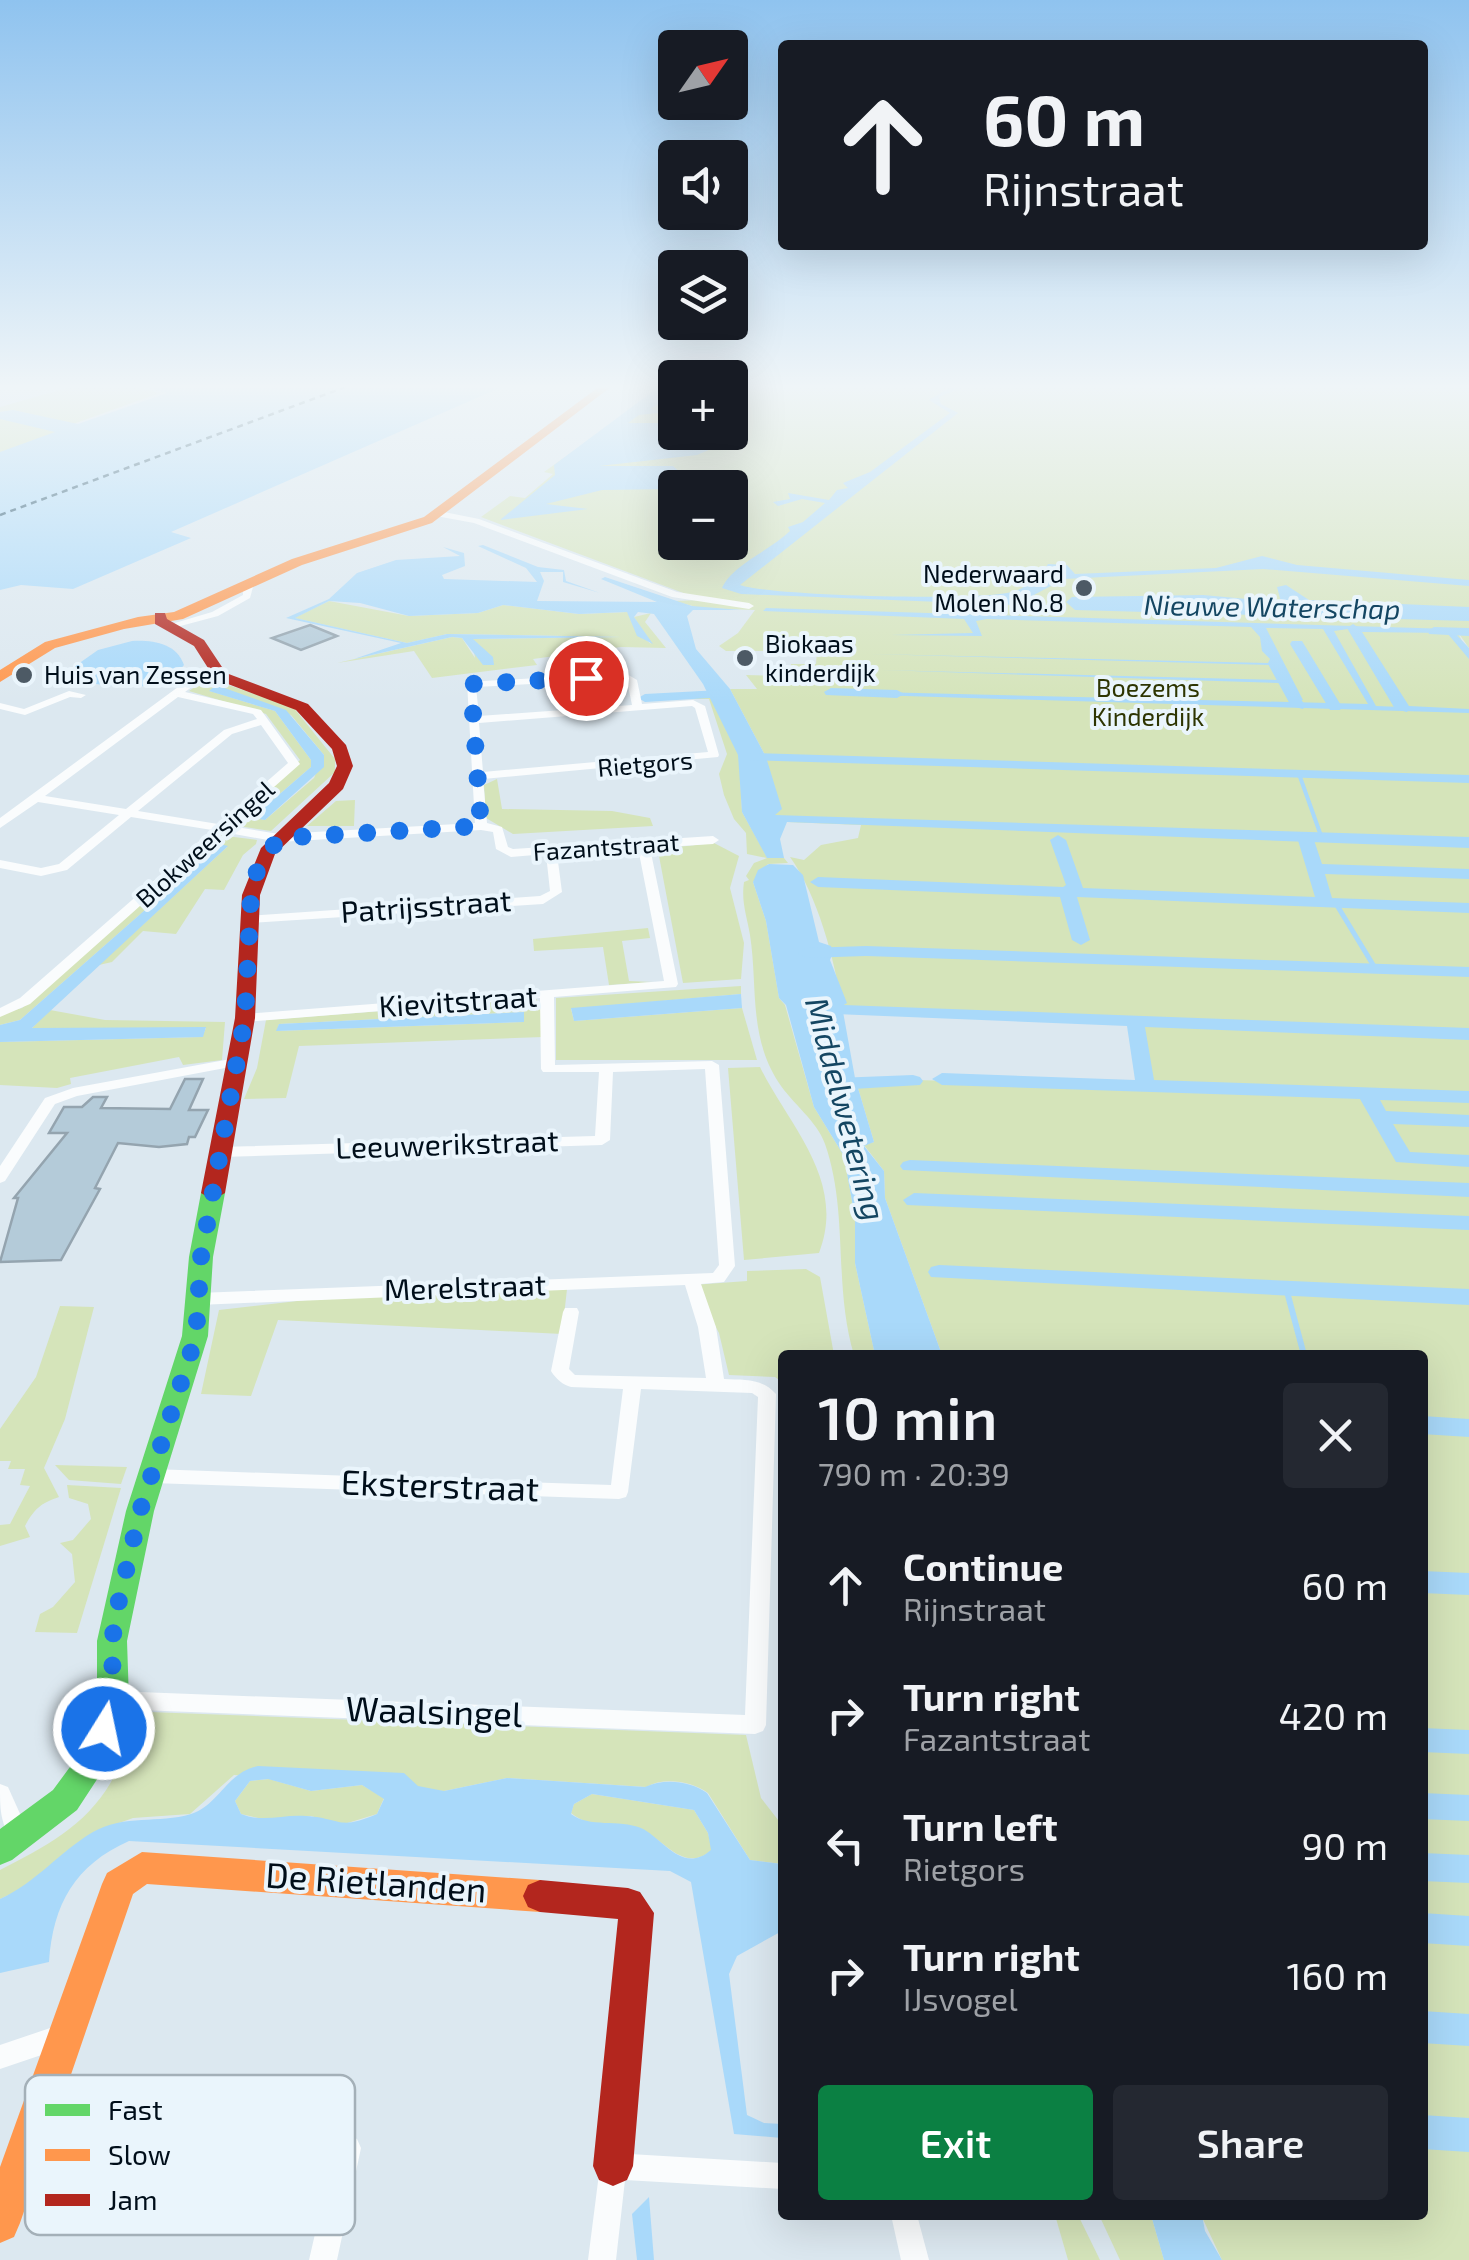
<!DOCTYPE html>
<html lang="en">
<head>
<meta charset="utf-8">
<style>
	body { margin:0; font-family:"Exo 2",sans-serif; background:#242831; color:#f1f3f6; height:100vh; display:flex; flex-direction:column; font-size:38px; white-space:nowrap }
	* { box-sizing:border-box; margin:0 }
	p { font-size:32px; color:#9ea1a6 }
	.icon { flex:none; width:55px; height:55px; fill:none; stroke:currentColor; stroke-width:2; stroke-linecap:round; stroke-linejoin:round }
	.map { position:relative; flex:1; overflow:hidden }
	.panel { position:absolute; left:778px; top:1350px; width:650px; height:870px; display:flex; flex-direction:column; background:#171b24; border-radius:10px; box-shadow:0 10px 40px #0002 }
	.panel>* { flex:none }
	.hud { position:absolute; left:778px; top:40px; width:650px; height:210px; border-radius:10px; box-shadow:0 10px 40px #0002; background:#171b24; color:#f1f3f6; overflow:hidden }
	.needle { width:65px; rotate:56deg }
	.fabs { position:absolute; left:658px; top:30px; display:grid; gap:20px }
	.fabs a { display:grid; place-items:center; width:90px; height:90px; border-radius:10px; background:#171b24; box-shadow:0 10px 40px #0002; font-size:50px }
	.pin { position:absolute; display:grid; place-items:center; width:85px; height:85px; color:#fff; margin:-42px; border:5px solid #fff; border-radius:50%; box-shadow:0 2px 10px #0007 }
	.me { position:absolute; width:110px; margin:-55px; rotate:10deg; stroke-linejoin:round; filter:drop-shadow(0 0 8px #0008) }
	.turn { display:flex; align-items:center; gap:35px; height:210px; padding:0 40px; font-size:45px }
	.turn .icon { width:130px; height:130px; stroke-width:2.5 }
	.turn b { display:block; font-size:70px; line-height:85px }
	.round { display:grid; place-items:center; flex:none; width:105px; height:105px; border-radius:10px; background:#242831 }
	.summary { display:flex; align-items:center; justify-content:space-between; height:170px; padding:0 40px }
	h1 { font-size:60px; font-weight:600; line-height:75px }
	.button { display:flex; gap:20px; margin-top:auto; padding:20px 40px }
	.button a { flex:1; height:115px; border-radius:10px; background:#0b8043; color:#fff; font-size:40px; font-weight:600; line-height:115px; text-align:center }
	.button a+a { background:#242831; color:#f1f3f6 }
	ul { padding:0; list-style:none }
	li { display:flex; align-items:center; gap:30px; height:130px; padding:0 40px }
	li div { flex:1 }
	li b { display:block; font-size:38px }
	li em { font-style:normal }
	.map>svg:first-child { display:block }
</style>
</head>
<body>
<div class="map">
<svg width="1469" height="2260" viewBox="0 0 1469 2260">
	<rect width="100%" height="100%" fill="#dce8f0"/>
	<g fill="#d5e4ba" fill-rule="evenodd">
		<polygon points="74,386 130,386 160,393 73,424 13,410 0,412 0,407"/>
		<path d="M675,386V432H730V386H1469V648L1457,631L1469,655V2260H1222L1201,2215H1422V1355H942L885,1198L884,1171L864,1145L874,1142L855,1078L949,1081L951,1075L1145,1083L1138,1019L842,1006C834,958 818,896 790,857L804,860L821,845L858,838L861,825L787,822L774,815L766,757L730,689H757L746,675L790,676L791,664H816L817,651H726L719,646L738,633L755,610L700,608L674,601L702,600L481,517L510,496L525,498L553,474L544,472L636,406ZM675,488H730V542H675Z"/>
		<polygon points="0,417 62,432 0,453"/>
		<polygon points="329,601 409,616 478,613 503,605 579,614 628,612 639,634 651,644 634,617 651,613 645,622 666,648 621,647 533,659 537,665 432,678 414,651 337,663 452,637 462,638 475,658 472,639 621,637 447,634 407,643 294,618"/>
		<path d="M208,678L293,707L335,759V772L271,831L238,826L237,820L300,760L266,714L189,691ZM216,685L291,715L324,755L314,778L265,820L253,817L311,767V760L275,711L210,691Z"/>
		<path d="M711,697L739,755L742,812L767,857L784,858L788,863L768,864L753,882L766,921L779,998L785,1005L814,1107L844,1156L855,1218V1263L875,1355H854C833,1285 849,1213 825,1144C817,1121 792,1103 779,1083C748,1036 758,986 750,935C747,916 741,902 744,882L749,880L746,876L754,863L767,858L747,854L746,833L734,819L724,795L719,774L727,754L709,699H645Z"/>
		<polygon points="497,779 502,809 612,811 650,818 653,826 513,834 486,818 484,785"/>
		<polygon points="355,800 354,826 307,826 336,801"/>
		<polygon points="218,835 257,840 256,844 243,855 224,890 205,889 176,934 143,931 112,962 99,965 227,847 219,845 20,1020 0,1025 0,1014 22,1008"/>
		<polygon points="714,843 739,856 730,888 744,943 741,979 683,983 659,856 650,850"/>
		<polygon points="648,928 650,938 622,941 629,981 653,982 609,985 603,947 534,951 533,939"/>
		<polygon points="741,986 741,994 571,1009 574,1021 742,1008 757,1060 556,1060 556,998"/>
		<path d="M536,999L542,1006L543,1037L299,1046L286,1098L244,1099L257,1068L266,1020ZM523,1012V1022L277,1031L279,1024Z"/>
		<polygon points="50,1010 105,1020 225,1022 222,1060 183,1065 179,1057 70,1078 71,1084 57,1088 0,1085 0,1042 202,1037 206,1028 31,1029"/>
		<path d="M760,1067C789,1126 847,1180 819,1253L744,1260L728,1068Z"/>
		<polygon points="806,1269 820,1277 834,1355 782,1355 782,1382 775,1377 729,1375 719,1333 693,1285 747,1281 747,1271"/>
		<polygon points="567,1289 562,1334 278,1320 251,1396 201,1394 219,1310 332,1297"/>
		<path d="M60,1306L94,1307L65,1419L44,1468L59,1497C41,1503 34,1509 25,1526L30,1537L0,1546V1525L10,1524L30,1486L20,1485L25,1469H8L11,1461H0V1429L36,1377Z"/>
		<polygon points="55,1465 127,1467 121,1484 69,1480"/>
		<polygon points="67,1485 121,1488 77,1633 35,1632 40,1614 53,1607 75,1582 72,1554 60,1543 73,1540 91,1519 88,1504 69,1498"/>
		<path d="M149,1712L746,1735L761,1798L782,1825V1864L750,1860L708,1793C691,1781 664,1777 646,1787L507,1778L444,1791L234,1775L190,1814L133,1818L94,1832L30,1885L0,1899V1870C44,1847 85,1827 111,1782C123,1759 131,1730 149,1712Z"/>
		<polygon points="269,1779 311,1791 362,1785 384,1798 377,1814 341,1825 311,1816 262,1819 241,1814 235,1801 250,1781"/>
		<path d="M592,1794L694,1810L708,1833L712,1850C685,1873 666,1842 648,1834C624,1823 592,1831 571,1813L574,1804Z"/>
		<polygon points="1055,2215 1078,2215 1100,2260 1068,2260"/>
		<polygon points="1099,2215 1151,2215 1164,2260 1120,2260"/>
	</g>
	<g fill="#a9d9fa" fill-rule="evenodd">
		<polygon points="143,386 504,386 171,532 191,538 73,589 21,585 0,590 0,452 55,432 0,419 0,412 13,410 78,424 167,393"/>
		<polygon points="660,386 675,386 675,395 650,409 667,412 639,415 628,423 675,423 675,432 730,432 730,411 749,413 734,430 744,435 697,455 599,466 673,466 690,481 710,483 675,489 602,490 546,504 588,509 500,520 555,475 554,465"/>
		<path d="M946,386H965L939,397L941,404L958,413L740,585C770,596 981,601 1012,592C1028,587 1040,578 1048,564L1067,565L1075,574L1216,568L1262,556L1297,565L1469,580V586L1263,569L1064,579L1015,605L741,594L722,588C732,565 769,551 790,531L788,527L803,522L825,503L802,499L778,506L773,502L790,499L788,493L829,500L837,490L848,488L843,483L870,472L950,413L929,400L949,388Z"/>
		<polygon points="483,545 538,567 564,570 566,581 600,593 563,582 563,572 540,572 544,581 537,601 657,602 601,579 605,577 692,606 741,610 693,610 687,616 696,649 730,689 766,757 782,809 775,815 1469,837 1469,848 787,822 780,839 784,858 767,858 742,812 738,755 703,684 654,614 638,612 634,617 653,644 637,636 627,612 579,614 503,605 478,613 409,616 360,603 329,601 295,618 407,643 447,634 621,637 473,639 493,657 494,665 483,665 462,638 452,637 354,659 401,643 286,618 329,599 357,573 396,560 460,556 443,547 464,553 465,566 442,575 444,579 537,582 526,568 478,546"/>
		<polygon points="1286,585 1309,600 1469,607 1469,621 1075,610 1066,602 1072,597 1203,595 1281,602 1277,587"/>
		<path d="M766,608L1451,629L1469,648V659L1447,633L1362,632L1409,706L1469,709V713L873,695L877,692L1368,704L1323,629L1266,628L1303,700H1295L1287,685L1279,683L882,670L1281,680L1270,665L870,654L1268,663L1270,659L1262,651L1260,637L1251,627L987,619L976,621L982,636L891,635L973,633L964,619L763,611ZM1348,629L1357,633L1401,707L1376,706L1334,631Z"/>
		<path d="M132,641C153,640 176,643 184,665C156,699 99,686 61,676L98,650Z"/>
		<polygon points="216,685 286,710 324,755 324,767 265,820 252,818 311,767 311,760 275,711 209,691"/>
		<polygon points="220,844 228,846 32,1028 206,1027 203,1037 0,1042 0,1025 20,1020"/>
		<polygon points="769,864 793,865 803,875 819,942 831,946 833,952 830,960 847,1003 842,1006 855,1078 874,1142 864,1146 884,1171 885,1198 942,1355 875,1355 855,1263 855,1218 844,1156 814,1107 786,1005 779,998 766,921 753,882 758,870"/>
		<polygon points="741,994 742,1008 574,1021 571,1008"/>
		<polygon points="524,1012 524,1022 276,1031 279,1024"/>
		<path d="M258,1766L404,1773L418,1786L444,1791L507,1778L645,1787C664,1778 691,1781 707,1793L750,1860L782,1864V1931L737,1956L729,1974L747,2115L764,2123L782,2124V2138L734,2134L691,1882L670,1871L129,1841C75,1865 53,1904 49,1962L0,1973V1899C37,1882 59,1852 93,1832C125,1814 158,1824 191,1814C219,1805 227,1772 258,1766ZM268,1779L311,1791L362,1785L384,1799L377,1814C338,1831 341,1818 306,1816C283,1814 264,1823 241,1814L235,1801L250,1781ZM592,1794L694,1810L708,1833L711,1850C682,1875 663,1838 641,1828C619,1819 589,1828 571,1814L574,1804Z"/>
		<polygon points="649,2197 654,2260 637,2260 632,2214"/>
		<polygon points="1151,2215 1202,2215 1205,2231 1222,2260 1164,2260"/>
	</g>
	<g fill="none" stroke-linecap="round" stroke-linejoin="round">
		<polyline stroke="#a9d9fa" stroke-width="4" points="1299,774 1320,833"/>
		<polyline stroke="#a9d9fa" stroke-width="5" points="1335,902 1375,968"/>
		<polyline stroke="#a9d9fa" stroke-width="6" points="1286,1288 1304,1355"/>
		<g fill="#a9d9fa" fill-rule="evenodd">
			<polygon points="1353,624 1359,628 1409,709 1407,712 1395,709 1347,628"/>
			<polygon points="1434,627 1469,628 1469,636 1429,634 1428,631"/>
			<polygon points="1292,641 1302,641 1342,707 1340,710 1330,710 1290,644"/>
			<polygon points="1270,661 1282,664 1305,706 1303,709 1291,706 1268,664"/>
			<polygon points="831,688 897,690 904,694 897,698 826,695 824,692"/>
			<polygon points="720,690 727,694 725,697 645,702 638,698 645,694"/>
			<polygon points="754,753 1469,775 1469,783 749,760 749,754"/>
			<polygon points="1305,832 1313,837 1322,864 1469,869 1469,879 1325,874 1332,898 1469,903 1469,913 1077,897 1090,940 1081,945 1072,940 1060,897 818,887 810,882 818,877 1063,887 1066,885 1050,840 1058,835 1066,840 1083,888 1315,897 1297,837"/>
			<polygon points="866,946 1469,967 1469,977 866,956 806,958 797,953 806,948"/>
			<polygon points="817,1004 1469,1028 1469,1040 1145,1027 1154,1080 1469,1091 1469,1103 1380,1100 1386,1111 1469,1115 1469,1127 1393,1124 1410,1152 1469,1155 1469,1167 1396,1162 1360,1099 942,1085 932,1079 942,1073 1135,1080 1127,1026 811,1013 808,1009"/>
			<polygon points="913,1075 920,1077 923,1081 920,1085 836,1090 826,1084 836,1078"/>
			<polygon points="910,1160 1469,1183 1469,1197 903,1170 900,1166 903,1162"/>
			<polygon points="914,1193 1469,1216 1469,1230 907,1205 903,1200"/>
			<polygon points="939,1265 1469,1289 1469,1305 931,1277 928,1272 931,1267"/>
			<polygon points="1422,1416 1469,1419 1469,1437 1422,1434"/>
			<polygon points="1422,1571 1469,1573 1469,1595 1422,1593"/>
			<polygon points="1422,1728 1469,1730 1469,1754 1422,1752"/>
			<polygon points="1422,1793 1469,1795 1469,1821 1422,1819"/>
			<polygon points="1422,1853 1469,1855 1469,1883 1422,1881"/>
			<polygon points="1422,1913 1469,1916 1469,1946 1422,1943"/>
			<polygon points="1422,2011 1469,2014 1469,2046 1422,2043"/>
			<polygon points="1422,2115 1469,2118 1469,2152 1422,2149"/>
		</g>
		<polyline stroke="#144662" stroke-width="2.5" stroke-dasharray="6 5" stroke-linecap="butt" points="0,515 348,386"/>
	</g>
	<g fill="#b4cbd9" stroke="#94a4af" stroke-width="2.5">
		<polygon points="310,625 337,636 301,650 272,638"/>
		<polygon points="185,1079 203,1079 189,1110 208,1110 195,1137 189,1137 187,1144 159,1147 118,1143 95,1188 100,1189 61,1260 0,1262 18,1198 14,1198 67,1133 49,1133 64,1107 82,1107 93,1097 107,1097 101,1108 170,1109"/>
	</g>
	<g fill="none" stroke-linecap="round" stroke-linejoin="round">
		<g fill="#fafcfd" fill-rule="evenodd">
			<polygon points="439,511 479,519 677,592 749,603 754,606 749,609 672,597 474,523 436,516 435,514"/>
			<polygon points="248,584 253,587 250,598 218,616 173,628 168,625 212,612 243,595 243,587"/>
			<path d="M214,668L219,671L218,673L201,680L185,692L261,710L300,764L230,826L279,834L475,823L467,682L625,673L637,680L642,704L693,700L705,706L719,755L718,757L483,779L487,823L502,827L508,847L513,849L713,836L719,840L713,844L650,848L678,984L676,987L554,997L555,1065L712,1061L719,1065L735,1266L724,1282L701,1284L716,1327L724,1379C744,1380 762,1378 776,1394L766,1725L763,1731L755,1734L113,1709L106,1706L102,1700L106,1694L113,1691L745,1715L758,1397L752,1393L641,1389L628,1492L626,1497L619,1499L152,1483L145,1481L143,1476L145,1471L152,1469L611,1485L623,1389L571,1387C563,1385 556,1379 551,1371L563,1312L565,1308H577L579,1312L569,1369L575,1375L706,1378L698,1327L685,1285L198,1305L192,1303L190,1299L192,1295L198,1293L713,1273L719,1265L705,1069L613,1072L610,1140L602,1145L221,1157L213,1152L221,1147L595,1136L599,1072H543L541,1069L540,998L245,1022L238,1018L245,1014L664,981L638,848L557,854L562,892L543,904L250,923L244,919L245,916L540,896L550,891L546,854L511,857L496,849L493,832L481,830L279,842L223,832L30,1004L0,1017V1008L20,998L212,830L131,817L67,870L41,876L0,868V860L41,868L59,864L119,815L38,802L0,828V818L193,676ZM623,679L627,681L632,705L479,716L476,687ZM178,697L253,714L257,719L224,730L126,809L45,796ZM692,706L695,708L708,752L483,772L479,723ZM261,725L288,763L218,824L138,811L232,734Z"/>
			<polygon points="69,691 86,695 81,698 70,697 25,715 0,709 0,703 24,709"/>
			<polygon points="236,1058 243,1062 241,1065 77,1096 55,1104 5,1181 0,1183 0,1166 45,1098 73,1088"/>
			<path d="M0,1784L8,1787L30,1836L27,1843L19,1846L11,1843C0,1817 0,1812 0,1784Z"/>
			<polygon points="62,2024 71,2027 74,2036 71,2045 0,2069 0,2045"/>
			<polygon points="36,2113 348,2135 357,2139 361,2148 337,2260 309,2260 332,2160 36,2139 27,2135 23,2126 27,2117"/>
			<polygon points="613,2153 782,2163 782,2189 625,2180 616,2260 588,2260 600,2166 604,2157"/>
			<polygon points="891,2215 917,2215 929,2260 901,2260"/>
		</g>
		<polygon fill="#63d668" fill-rule="evenodd" points="213,1186 225,1193 213,1257 208,1336 154,1511 127,1641 129,1700 111,1758 77,1810 12,1860 0,1865 0,1829 53,1790 81,1752 97,1700 97,1641 126,1511 182,1336 189,1257 201,1193"/>
		<g fill="#ff974d" fill-rule="evenodd">
			<polygon points="600,386 612,386 432,523 302,565 183,619 124,629 55,648 0,682 0,670 45,642 138,617 174,612 292,559 424,517"/>
			<polygon points="142,1852 540,1880 552,1885 557,1896 552,1907 540,1912 147,1884 133,1894 20,2223 14,2237 0,2243 0,2167 102,1884 107,1873"/>
		</g>
		<g fill="#b3261e" fill-rule="evenodd">
			<polygon points="155,613 165,613 167,619 204,640 226,673 308,704 346,745 353,766 343,789 275,854 260,895 255,1018 225,1193 213,1200 201,1193 235,1018 242,895 261,848 329,783 337,766 332,749 296,710 215,679 194,646 155,624"/>
			<polygon points="540,1880 628,1888 640,1892 654,1913 633,2166 627,2180 613,2186 599,2180 593,2166 618,1919 540,1912 528,1907 523,1896 528,1885"/>
		</g>
	</g>
	<linearGradient id="sky" x2="0" y2="1"><stop stop-color="#8fc3ef"/><stop offset="0.55" stop-color="#eff5f8"/><stop offset="1" stop-color="#eff5f8" stop-opacity="0"/></linearGradient>
	<rect width="1469" height="703" fill="url(#sky)"/>
	<g fill="none" stroke-linecap="round" stroke-linejoin="round">
		<polyline stroke="#1a73e8" stroke-width="18" stroke-dasharray="0 32.4" points="104,1729 113,1700 112,1641 118,1605 140,1511 196,1336 201,1257 245,1018 251,896 258,867 279,838 481,826 471,684 586,678"/>
	</g>
	<g fill="#4d5a65" stroke="#eaf5fc" stroke-width="4">
		<circle cx="1084" cy="588" r="10"/>
		<circle cx="745" cy="658" r="10"/>
		<circle cx="24" cy="675" r="10"/>
	</g>
	<g text-anchor="middle" stroke-width="8" stroke-linejoin="round" paint-order="stroke">
		<g font-size="25" fill="#000e1a" stroke="#eaf5fc" text-anchor="start">
			<text x="1064" y="583" text-anchor="end">Nederwaard<tspan x="1064" dy="29">Molen No.8</tspan></text>
			<text x="765" y="653">Biokaas<tspan x="765" dy="29">kinderdijk</tspan></text>
			<text x="44" y="684">Huis van Zessen</text>
		</g>
		<g font-size="25" fill="#2e3502" stroke="#eaf5fc">
			<text x="1148" y="697">Boezems<tspan x="1148" dy="29">Kinderdijk</tspan></text>
		</g>
		<g font-size="25" fill="#000e1a" stroke="#eaf5fc">
			<text transform="translate(645 764) rotate(-5)" y="9">Rietgors</text>
			<text transform="translate(205 844) rotate(-42)" y="9">Blokweersingel</text>
			<text transform="translate(606 847) rotate(-4)" y="9">Fazantstraat</text>
		</g>
		<g font-size="28" font-style="italic" fill="#144662" stroke="#eaf5fc">
			<text transform="translate(1272 607) rotate(1)" y="10">Nieuwe Waterschap</text>
		</g>
		<g font-size="30" fill="#000e1a" stroke="#eaf5fc">
			<text transform="translate(426 907) rotate(-4)" y="10">Patrijsstraat</text>
			<text transform="translate(458 1002) rotate(-4)" y="10">Kievitstraat</text>
			<text transform="translate(447 1145) rotate(-2)" y="10">Leeuwerikstraat</text>
			<text transform="translate(465 1288) rotate(-2)" y="10">Merelstraat</text>
		</g>
		<g font-size="32" font-style="italic" fill="#144662" stroke="#eaf5fc">
			<text transform="translate(845 1109) rotate(75)" y="11">Middelwetering</text>
		</g>
		<g font-size="35" fill="#000e1a" stroke="#eaf5fc">
			<text transform="translate(440 1486) rotate(2)" y="12">Eksterstraat</text>
			<text transform="translate(434 1712) rotate(2)" y="12">Waalsingel</text>
			<text transform="translate(376 1883) rotate(4)" y="12">De Rietlanden</text>
		</g>
	</g>
	<rect x="25" y="2075" width="330" height="160" rx="15" fill="#eaf5fc" stroke="#a4b0b8" stroke-width="2.5"/>
	<rect x="45" y="2104" width="45" height="12" fill="#63d668"/>
	<rect x="45" y="2149" width="45" height="12" fill="#ff974d"/>
	<rect x="45" y="2194" width="45" height="12" fill="#b3261e"/>
	<g font-size="28" fill="#000e1a">
		<text x="108" y="2120">Fast</text>
		<text x="108" y="2165">Slow</text>
		<text x="108" y="2210">Jam</text>
	</g>
</svg>
<div class="fabs">
<a><svg class="needle" viewBox="-14 -14 28 28"><path d="M0-13l5 13h-10z" fill="#e53935"/><path d="M0 13l5-13h-10z" fill="#9ea1a6"/></svg></a>
<a><svg class="icon" aria-label="sound" viewBox="0 0 24 24"><path d="M4 9h4l5-4v14l-5-4H4zM17 9q2 3 0 6"/></svg></a>
<a><svg class="icon" aria-label="layers" viewBox="0 0 24 24"><path d="M12 4l9 5-9 5-9-5zM3 14l9 5 9-5"/></svg></a>
<a>+</a>
<a>−</a>
</div>
<div class="pin" style="left:586px;top:678px;background:#d93025"><svg class="icon" aria-label="arrive" viewBox="0 0 24 24"><path d="M6 21V4h12l-3 4 3 4H6"/></svg></div>
<svg class="me" style="left:104px;top:1729px" viewBox="-20 -20 40 40"><circle r="17" fill="#1a73e8" stroke="#fff" stroke-width="3"/><path d="M0-11L8 9 0 5-8 9z" fill="#fff"/></svg>
<div class="hud">
<div class="turn"><svg class="icon" aria-label="ahead" viewBox="0 0 24 24"><path d="M12 20V5M6 11l6-6 6 6"/></svg><div><b>60 m</b>Rijnstraat</div></div>
</div>
<section class="panel">
<div class="summary"><div><h1>10 min</h1><p>790 m · 20:39</p></div><a class="round"><svg class="icon" aria-label="close" viewBox="0 0 24 24"><path d="M6 6l12 12M18 6L6 18"/></svg></a></div>
<ul>
<li><svg class="icon" aria-label="ahead" viewBox="0 0 24 24"><path d="M12 20V5M6 11l6-6 6 6"/></svg><div><b>Continue</b><p>Rijnstraat</p></div><em>60 m</em></li>
<li><svg class="icon" aria-label="right" viewBox="0 0 24 24"><path d="M7 20v-9h11M14 6l5 5-5 5"/></svg><div><b>Turn right</b><p>Fazantstraat</p></div><em>420 m</em></li>
<li><svg class="icon" aria-label="left" viewBox="0 0 24 24"><path d="M17 20v-9H6M10 6l-5 5 5 5"/></svg><div><b>Turn left</b><p>Rietgors</p></div><em>90 m</em></li>
<li><svg class="icon" aria-label="right" viewBox="0 0 24 24"><path d="M7 20v-9h11M14 6l5 5-5 5"/></svg><div><b>Turn right</b><p>IJsvogel</p></div><em>160 m</em></li>
</ul>
<div class="button"><a>Exit</a><a>Share</a></div>
</section>
</div>
</body>
</html>
